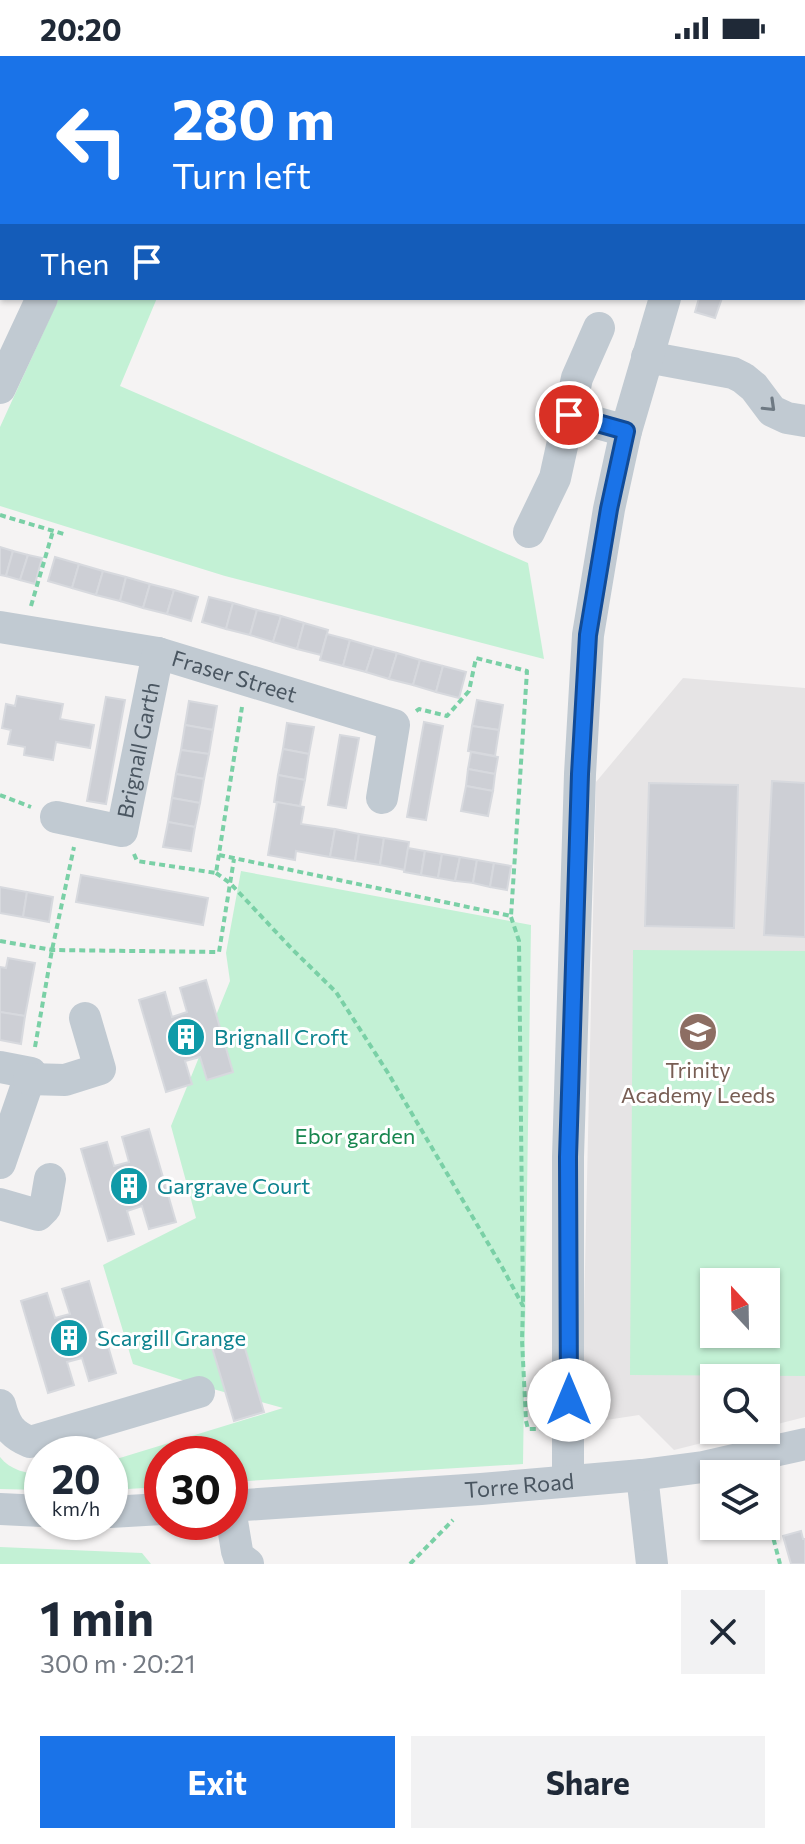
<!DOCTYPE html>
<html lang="en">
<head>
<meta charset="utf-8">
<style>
	body { margin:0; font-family:Commissioner,sans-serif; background:#f2f2f3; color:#1f2937; height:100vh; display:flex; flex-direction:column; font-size:30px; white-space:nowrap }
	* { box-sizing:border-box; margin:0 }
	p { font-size:26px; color:#747a83 }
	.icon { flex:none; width:44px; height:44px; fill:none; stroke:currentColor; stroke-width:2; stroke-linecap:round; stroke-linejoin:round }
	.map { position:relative; height:1508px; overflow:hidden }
	.side { display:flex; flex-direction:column; background:#fff; flex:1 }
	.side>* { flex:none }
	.hud { position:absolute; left:0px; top:0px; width:806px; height:244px; box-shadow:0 2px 6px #0004; background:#1a73e8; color:#fff; overflow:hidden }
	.needle { width:52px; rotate:338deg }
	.buttons { position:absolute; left:700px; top:1212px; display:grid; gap:16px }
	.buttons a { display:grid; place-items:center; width:80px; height:80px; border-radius:0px; background:#fff; box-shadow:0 2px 6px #0004; font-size:40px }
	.speed { position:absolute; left:24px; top:1380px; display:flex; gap:16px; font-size:40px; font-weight:700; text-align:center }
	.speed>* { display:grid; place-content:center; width:104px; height:104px; border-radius:50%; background:#fff; box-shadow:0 2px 6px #0004; line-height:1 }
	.speed small { font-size:20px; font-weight:400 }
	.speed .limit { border:12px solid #d22; background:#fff; color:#111 }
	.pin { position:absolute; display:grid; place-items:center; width:68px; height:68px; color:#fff; margin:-34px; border:4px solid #fff; border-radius:50%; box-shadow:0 2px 8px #0007 }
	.me { position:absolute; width:88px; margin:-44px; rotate:0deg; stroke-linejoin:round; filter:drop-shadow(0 0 6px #0008) }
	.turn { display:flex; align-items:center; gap:28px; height:168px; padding:0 40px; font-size:36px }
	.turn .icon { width:104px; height:104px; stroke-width:2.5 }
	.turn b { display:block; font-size:56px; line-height:68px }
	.then { display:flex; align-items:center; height:76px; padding:0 40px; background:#0003; gap:16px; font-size:30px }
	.round { display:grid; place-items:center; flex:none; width:84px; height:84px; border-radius:0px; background:#f2f2f3 }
	.head { display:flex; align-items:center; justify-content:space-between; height:136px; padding:0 40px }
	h1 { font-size:48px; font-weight:700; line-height:60px }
	.cta { display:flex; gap:16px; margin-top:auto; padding:16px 40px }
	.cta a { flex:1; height:92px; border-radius:0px; background:#1a73e8; color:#fff; font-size:32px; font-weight:700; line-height:92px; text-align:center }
	.cta a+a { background:#f2f2f3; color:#1f2937 }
	.status { display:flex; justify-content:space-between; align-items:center; height:56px; padding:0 40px; background:#fff; direction:ltr }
	.status svg { height:22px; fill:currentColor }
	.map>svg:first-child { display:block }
</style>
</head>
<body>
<div class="status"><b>20:20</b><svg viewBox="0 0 49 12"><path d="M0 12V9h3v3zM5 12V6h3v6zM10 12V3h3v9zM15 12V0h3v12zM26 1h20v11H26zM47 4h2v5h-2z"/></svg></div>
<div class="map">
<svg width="805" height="1508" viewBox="0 0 805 1508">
	<rect width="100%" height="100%" fill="#f5f3f3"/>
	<path fill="#e6e4e5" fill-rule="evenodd" d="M683,622L805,632V1361L766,1371V1322H714V1374H754L674,1394L639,1359L593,1366L582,1345L596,726ZM714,1226H766V1278H714Z"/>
	<g fill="#c3f1d5" fill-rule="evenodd">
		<polygon points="59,242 157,242 120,330 528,507 544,603 225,520 0,450 0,371"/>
		<polygon points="241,815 531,869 523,1408 230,1426 230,1398 162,1398 162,1431 110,1434 110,1405 283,1352 191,1327 133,1308 103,1209 196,1162 171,1070 230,925 226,897"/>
		<path d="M633,894L805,895V1320L630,1319ZM766,1226V1278H714V1226Z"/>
		<path d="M0,1401C10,1414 27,1418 42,1418V1434L0,1433Z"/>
		<polygon points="0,1491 142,1497 151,1508 0,1508"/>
	</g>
	<g fill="#cdcfd5" stroke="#d7d9de" stroke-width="2">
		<polygon points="699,242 722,242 715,262 695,256"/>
		<polygon points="0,491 13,495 6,520 0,519"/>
		<polygon points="13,495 28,499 20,524 6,520"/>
		<polygon points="28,499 42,502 35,528 20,524"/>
		<polygon points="55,501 79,508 72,532 48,525"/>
		<polygon points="79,508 103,515 96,539 72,532"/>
		<polygon points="103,515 126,521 120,545 96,539"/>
		<polygon points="126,521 150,528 143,552 120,545"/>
		<polygon points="150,528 174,534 167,558 143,552"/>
		<polygon points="174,534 198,541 191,565 167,558"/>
		<polygon points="209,541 233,547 226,573 202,566"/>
		<polygon points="233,547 257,554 250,579 226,573"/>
		<polygon points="257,554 281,560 273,586 250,579"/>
		<polygon points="281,560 304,567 297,593 273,586"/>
		<polygon points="304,567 328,574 321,599 297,593"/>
		<polygon points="327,578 350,584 343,610 320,604"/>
		<polygon points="350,584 374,591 366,616 343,610"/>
		<polygon points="374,591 397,597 389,623 366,616"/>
		<polygon points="397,597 420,604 413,629 389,623"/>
		<polygon points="420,604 443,610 436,636 413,629"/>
		<polygon points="443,610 466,616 459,642 436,636"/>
		<polygon points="17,640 63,648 60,663 94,669 90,692 56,686 53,704 24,699 25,691 8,688 11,674 2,672 6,648 15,650"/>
		<polygon points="106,641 125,644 106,748 87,745"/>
		<polygon points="477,644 503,649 499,674 472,670"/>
		<polygon points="189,645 217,650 213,674 185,669"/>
		<polygon points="424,666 443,670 426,764 407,761"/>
		<polygon points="287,667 314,671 309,698 283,693"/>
		<polygon points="185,669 213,674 209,698 181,694"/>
		<polygon points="472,670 499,674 495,700 468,695"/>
		<polygon points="340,679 359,682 346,752 328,749"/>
		<polygon points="283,693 309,698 305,724 278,719"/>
		<polygon points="181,694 209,698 204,723 176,718"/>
		<polygon points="471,696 498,701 495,718 468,713"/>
		<polygon points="468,713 495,718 493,735 466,730"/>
		<polygon points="176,718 204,723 200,747 172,742"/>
		<polygon points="278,719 305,724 300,750 274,746"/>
		<polygon points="772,725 805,727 805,881 764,879"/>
		<polygon points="649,727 738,729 734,872 645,870"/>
		<polygon points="466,730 493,735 488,760 461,755"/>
		<polygon points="172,742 200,747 195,771 168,766"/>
		<polygon points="277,746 304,751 301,768 335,773 330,801 296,795 295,804 268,799"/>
		<polygon points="168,766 195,771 191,795 163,791"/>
		<polygon points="335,773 359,778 355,805 330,801"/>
		<polygon points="359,778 384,782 380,809 355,805"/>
		<polygon points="384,782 409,786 405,814 380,809"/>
		<polygon points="408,792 425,795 421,819 404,816"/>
		<polygon points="425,795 442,798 438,822 421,819"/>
		<polygon points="442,798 460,801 455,825 438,822"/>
		<polygon points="460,801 477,804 473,827 455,825"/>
		<polygon points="477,804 494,807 490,831 473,827"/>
		<polygon points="494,807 511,810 507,834 490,831"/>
		<polygon points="81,819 208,842 203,869 76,846"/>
		<polygon points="0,831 27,836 23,861 0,857"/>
		<polygon points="27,836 53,841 49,866 23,861"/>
		<polygon points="8,902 35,907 25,960 0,956 0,911 6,912"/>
		<polygon points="206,924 233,1016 207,1024 200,1001 185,1005 192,1028 166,1036 139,944 165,936 172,961 187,956 180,932"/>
		<polygon points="0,956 25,960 21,988 0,984"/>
		<polygon points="149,1073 176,1166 149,1173 142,1150 127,1155 134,1178 108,1185 81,1093 107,1086 114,1110 129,1106 122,1081"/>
		<polygon points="89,1225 116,1317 89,1325 82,1302 67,1306 74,1329 48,1337 21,1245 47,1237 55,1262 70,1258 62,1233"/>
		<polygon points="241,1279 264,1356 234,1365 211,1288"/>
		<polygon points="801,1475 803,1483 805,1483 805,1508 791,1508 783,1480"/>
	</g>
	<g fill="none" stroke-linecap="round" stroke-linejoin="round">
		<g stroke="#7ad0a6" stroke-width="4" stroke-dasharray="6 4" stroke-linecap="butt">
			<polyline points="0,110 2,110"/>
			<polyline points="0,210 2,210"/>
			<polyline points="0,459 67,479"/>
			<polyline points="31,550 53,475"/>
			<polyline points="0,739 31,751"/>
			<polyline points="134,798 137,805 216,817 242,651"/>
			<polyline points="219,799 511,860 527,615 476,602 469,635 447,660 419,653 415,656"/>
			<polyline points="216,817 230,827 292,893 336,936 388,1017 502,1211 523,1250 522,1284 526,1365 528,1373 540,1373"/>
			<polyline points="511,861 519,885 523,1247"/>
			<polyline points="0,885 52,894 219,896 234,803"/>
			<polyline points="35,991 52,894 74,791"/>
			<polyline points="766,1454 780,1508"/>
			<polyline points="410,1508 453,1464"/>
		</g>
		<g stroke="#c1cad2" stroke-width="32">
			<polyline points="248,0 253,2"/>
			<polyline points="715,0 718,2"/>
			<polyline points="794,0 797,2"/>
			<polyline points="0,2 2,3"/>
			<polyline points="158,2 159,0"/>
			<polyline points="286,2 287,0"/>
			<polyline points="758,2 759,0"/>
			<polyline points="804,203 805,204"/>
			<polyline points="647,301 733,317 743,322 754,331 772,355 787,362 805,365"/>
			<polyline points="0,332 42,242"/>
			<polyline points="569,359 626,375"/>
			<polyline points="529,476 555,422 577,322 599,272"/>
			<path id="s1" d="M0,571L158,597L394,669L382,742"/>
			<path id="s2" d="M56,761L122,775L158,597"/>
			<polyline points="0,1011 31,1017 0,1107"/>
			<polyline points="29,1023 65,1024 100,1013 85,962"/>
			<polyline points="0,1148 38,1159 45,1152 50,1123"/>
			<path d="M0,1349C5,1369 11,1378 30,1386L199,1336"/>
			<polyline points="642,1419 652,1508"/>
			<polyline points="568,1425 568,1101 580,718 588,579 609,453 626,375 665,242"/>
			<path id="s3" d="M230,1450L481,1433L642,1419L703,1411L805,1388"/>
			<polyline points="0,1453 42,1455"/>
			<polyline points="230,1453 237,1495 239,1501 248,1508"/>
			<polyline points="110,1456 162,1453"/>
		</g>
	</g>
	<defs><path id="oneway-chevron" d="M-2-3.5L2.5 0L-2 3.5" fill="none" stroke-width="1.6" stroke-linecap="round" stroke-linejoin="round" transform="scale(2)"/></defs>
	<use stroke="#6e7983" href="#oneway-chevron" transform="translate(770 350) rotate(44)"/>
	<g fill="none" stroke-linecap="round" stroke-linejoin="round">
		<defs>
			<polyline id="route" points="569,1344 568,1101 580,718 588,579 609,453 626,375 569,359"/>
		</defs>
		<use href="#route" stroke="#114b97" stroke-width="20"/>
		<use href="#route" stroke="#1a73e8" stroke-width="14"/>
	</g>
	<defs>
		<symbol id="school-disc" viewBox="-11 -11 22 22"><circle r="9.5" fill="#8d6e63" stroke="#fff"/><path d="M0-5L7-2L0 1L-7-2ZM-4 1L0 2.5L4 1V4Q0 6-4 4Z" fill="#fff"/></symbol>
		<symbol id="building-disc" viewBox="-11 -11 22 22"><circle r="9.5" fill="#0f9aa8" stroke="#fff"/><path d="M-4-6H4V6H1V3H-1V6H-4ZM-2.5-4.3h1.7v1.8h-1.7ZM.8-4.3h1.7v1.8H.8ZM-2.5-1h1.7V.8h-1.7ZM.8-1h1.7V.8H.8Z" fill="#fff"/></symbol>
	</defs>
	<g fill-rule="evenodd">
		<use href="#school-disc" x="676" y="954" width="44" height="44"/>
		<use href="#building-disc" x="164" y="959" width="44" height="44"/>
		<use href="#building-disc" x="107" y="1108" width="44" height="44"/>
		<use href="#building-disc" x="47" y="1260" width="44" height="44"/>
	</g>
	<g text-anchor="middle" stroke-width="6" stroke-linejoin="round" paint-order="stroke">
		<g font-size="22" fill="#4a5661" stroke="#fff">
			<text dy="8" stroke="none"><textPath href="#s1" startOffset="240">Fraser Street</textPath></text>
			<text dy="8" stroke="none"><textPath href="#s2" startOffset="150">Brignall Garth</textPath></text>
			<text dy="8" stroke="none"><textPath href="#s3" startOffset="290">Torre Road</textPath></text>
		</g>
		<g font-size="22" fill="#0d838f" stroke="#fff" text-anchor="start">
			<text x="214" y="989">Brignall Croft</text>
			<text x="157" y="1138">Gargrave Court</text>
			<text x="97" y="1290">Scargill Grange</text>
		</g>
		<g font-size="22" fill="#785e54" stroke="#fff">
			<text x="698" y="1022">Trinity<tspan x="698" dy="25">Academy Leeds</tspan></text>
		</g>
		<g font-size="22" fill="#17864f" stroke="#fff">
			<text x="355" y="1088">Ebor garden</text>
		</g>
	</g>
</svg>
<div class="buttons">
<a><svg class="needle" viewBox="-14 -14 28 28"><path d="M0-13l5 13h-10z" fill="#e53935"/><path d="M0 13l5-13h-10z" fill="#747a83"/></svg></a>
<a><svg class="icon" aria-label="search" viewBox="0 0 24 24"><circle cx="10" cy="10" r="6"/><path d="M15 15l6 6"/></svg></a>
<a><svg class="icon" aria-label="layers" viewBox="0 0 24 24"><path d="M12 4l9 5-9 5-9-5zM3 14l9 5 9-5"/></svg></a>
</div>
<div class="speed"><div>20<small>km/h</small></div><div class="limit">30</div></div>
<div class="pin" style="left:569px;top:359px;background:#d93025"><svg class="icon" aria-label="arrive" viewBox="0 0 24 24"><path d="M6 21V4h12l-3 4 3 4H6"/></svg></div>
<svg class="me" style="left:569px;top:1344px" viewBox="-20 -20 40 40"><circle r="19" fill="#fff"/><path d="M0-13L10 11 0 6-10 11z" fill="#1a73e8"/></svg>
<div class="hud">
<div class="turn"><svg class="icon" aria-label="left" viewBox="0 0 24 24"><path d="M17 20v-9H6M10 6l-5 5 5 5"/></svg><div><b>280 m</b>Turn left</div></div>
<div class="then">Then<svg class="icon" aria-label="arrive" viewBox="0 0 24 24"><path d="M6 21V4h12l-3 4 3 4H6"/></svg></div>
</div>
</div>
<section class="side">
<div class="head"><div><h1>1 min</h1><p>300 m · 20:21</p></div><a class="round"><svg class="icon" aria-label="close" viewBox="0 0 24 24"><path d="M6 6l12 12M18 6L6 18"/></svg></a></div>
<div class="cta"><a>Exit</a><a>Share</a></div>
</section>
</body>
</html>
